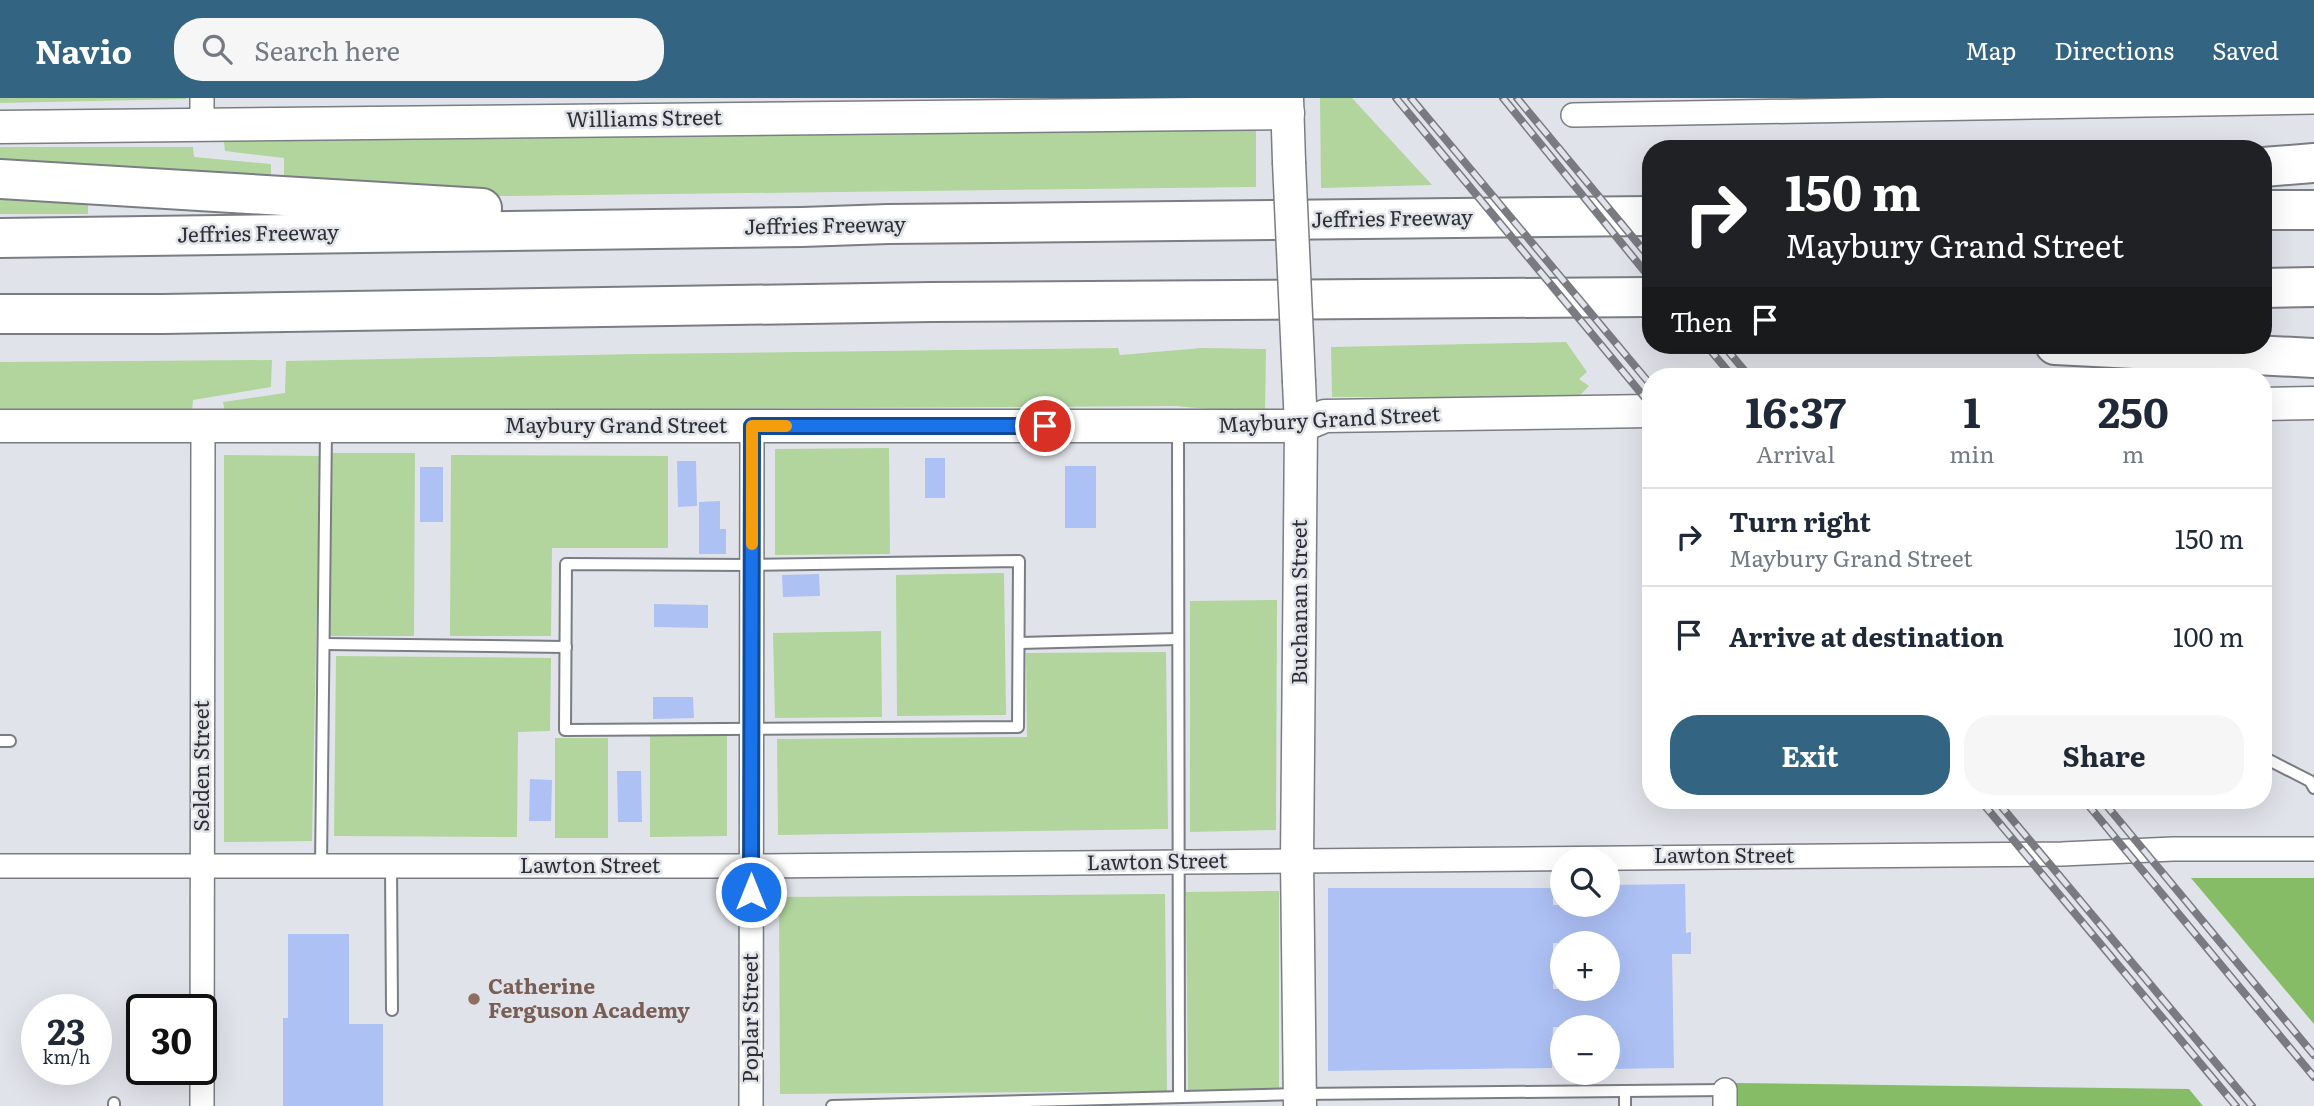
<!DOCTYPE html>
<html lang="en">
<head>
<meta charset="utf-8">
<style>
	body { margin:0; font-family:Literata,serif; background:#f6f6f7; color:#1f2937; height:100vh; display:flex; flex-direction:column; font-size:26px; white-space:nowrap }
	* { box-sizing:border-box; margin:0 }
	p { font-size:23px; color:#747a83 }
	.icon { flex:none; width:38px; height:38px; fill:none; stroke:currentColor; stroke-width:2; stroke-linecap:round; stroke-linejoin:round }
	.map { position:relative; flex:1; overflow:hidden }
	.side { position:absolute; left:1642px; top:270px; width:630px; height:441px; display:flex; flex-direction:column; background:#fff; border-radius:28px; box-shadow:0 7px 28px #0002 }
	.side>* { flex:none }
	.banner { position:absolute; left:1642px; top:42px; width:630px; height:214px; border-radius:28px; box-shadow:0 7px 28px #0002; background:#202124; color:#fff; overflow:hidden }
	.fabs { position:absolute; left:1550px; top:749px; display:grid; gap:14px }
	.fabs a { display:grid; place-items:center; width:70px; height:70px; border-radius:50%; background:#fff; box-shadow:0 7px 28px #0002; font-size:35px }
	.speed { position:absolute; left:21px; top:896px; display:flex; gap:14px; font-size:35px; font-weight:700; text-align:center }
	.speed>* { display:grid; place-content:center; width:91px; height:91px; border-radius:50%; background:#fff; box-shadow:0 7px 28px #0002; line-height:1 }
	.speed small { font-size:18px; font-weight:400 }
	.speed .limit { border:4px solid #111; border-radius:10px; background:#fff; color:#111 }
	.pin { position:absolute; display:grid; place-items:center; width:60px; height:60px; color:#fff; margin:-30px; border:4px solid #fff; border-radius:50%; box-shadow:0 2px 7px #0007 }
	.me { position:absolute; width:77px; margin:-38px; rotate:0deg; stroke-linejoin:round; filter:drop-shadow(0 0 5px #0008) }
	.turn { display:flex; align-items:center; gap:24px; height:147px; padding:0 28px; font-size:32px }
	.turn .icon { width:91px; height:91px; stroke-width:2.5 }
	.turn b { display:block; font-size:49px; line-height:60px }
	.then { display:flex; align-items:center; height:66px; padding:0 28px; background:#0003; gap:14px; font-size:26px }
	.eta { display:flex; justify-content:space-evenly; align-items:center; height:119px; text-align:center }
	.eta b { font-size:42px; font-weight:700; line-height:49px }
	.action { display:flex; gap:14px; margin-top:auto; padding:14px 28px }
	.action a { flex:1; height:80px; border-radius:28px; background:#336482; color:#fff; font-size:28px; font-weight:700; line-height:80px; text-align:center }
	.action a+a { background:#f6f6f7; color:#1f2937 }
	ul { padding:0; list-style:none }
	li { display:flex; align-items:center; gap:21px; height:98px; padding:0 28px; border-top:2px solid #e0e1e3 }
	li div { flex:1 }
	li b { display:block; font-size:26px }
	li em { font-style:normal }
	header { display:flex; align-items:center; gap:42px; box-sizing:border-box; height:98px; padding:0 35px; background:#336482; color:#fff }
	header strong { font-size:33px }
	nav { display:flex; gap:38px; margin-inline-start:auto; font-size:24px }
	.search { width:490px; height:63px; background:#f6f6f7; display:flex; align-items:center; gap:18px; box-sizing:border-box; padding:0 24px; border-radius:28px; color:#747a83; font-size:26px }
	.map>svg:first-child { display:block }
</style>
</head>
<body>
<header>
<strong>Navio</strong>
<div class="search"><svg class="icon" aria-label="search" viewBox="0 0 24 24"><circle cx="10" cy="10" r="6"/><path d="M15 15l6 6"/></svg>Search here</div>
<nav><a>Map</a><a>Directions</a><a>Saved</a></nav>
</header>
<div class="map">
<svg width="2314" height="1008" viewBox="0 0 2314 1008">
	<rect width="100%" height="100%" fill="#e1e3ea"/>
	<g fill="#b1d59d">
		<polygon points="0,0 186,0 186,1 0,5"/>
		<polygon points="1320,0 1352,0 1432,87 1321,90"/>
		<polygon points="1256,30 1256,89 500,98 378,96 284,90 284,60 225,53 224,44"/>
		<polygon points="0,49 193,49 194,59 271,66 271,90 0,74"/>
		<polygon points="0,101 88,105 88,116 0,116"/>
		<polygon points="1566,244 1587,274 1579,281 1589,288 1578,299 1332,299 1331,249"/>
		<polygon points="1118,250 1120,257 1202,250 1266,251 1265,316 1175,308 225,314 223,304 285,295 286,263 639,256"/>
		<polygon points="272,262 271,289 193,302 192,314 0,316 0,264"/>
		<polygon points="889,350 890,456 775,457 775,351"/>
		<polygon points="330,355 415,355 414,538 329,538"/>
		<polygon points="224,357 320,358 312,743 224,744"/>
		<polygon points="451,357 668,358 668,450 552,450 551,538 450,538"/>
		<polygon points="1004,475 1006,617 897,618 896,477"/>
		<polygon points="1277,502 1276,732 1190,734 1190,503"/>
		<polygon points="881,533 882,619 775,620 773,535"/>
		<polygon points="1166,554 1168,731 778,737 777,641 1027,639 1026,555"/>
		<polygon points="336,558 551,560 550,633 518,634 517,739 334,738"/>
		<polygon points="727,637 727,738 650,739 650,638"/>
		<rect x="555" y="640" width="53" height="100"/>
		<polygon points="1279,793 1279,991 1188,992 1186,794"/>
		<polygon points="1165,796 1167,993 780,996 779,799"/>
	</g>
	<g fill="#87bc67">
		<polygon points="2191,780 2314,780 2314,926"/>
		<polygon points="1733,985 2189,991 2203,1008 1733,1008"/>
	</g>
	<g fill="#adc1f5" fill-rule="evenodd">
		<rect x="925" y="360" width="20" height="40"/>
		<polygon points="677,363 696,363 697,408 678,409"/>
		<rect x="1065" y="368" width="31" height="62"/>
		<rect x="420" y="369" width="23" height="55"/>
		<polygon points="720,403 720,431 726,431 726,456 699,456 699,404"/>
		<polygon points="819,476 820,498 783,499 782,477"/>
		<polygon points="654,506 708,507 708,530 654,529"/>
		<polygon points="653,599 693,599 694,620 653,621"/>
		<polygon points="617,673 641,673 642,724 618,724"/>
		<polygon points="530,681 552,682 551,723 529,723"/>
		<path d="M1685,786L1686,835L1691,834V856H1672L1674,970L1608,971V929H1553L1552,970L1328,973V790H1553V807H1608V787ZM1553,845H1608V891H1553Z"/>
		<polygon points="288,836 349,836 349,926 383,926 383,1008 283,1008 283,920 288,920"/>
	</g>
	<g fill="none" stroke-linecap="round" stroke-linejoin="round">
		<defs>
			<g id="lane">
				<polyline points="1178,331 1179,999"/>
				<polygon points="1019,463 1018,629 565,632 566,466 752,467"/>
				<polyline points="1019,545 1178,541"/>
				<polyline points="324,546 566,549"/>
				<polyline points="0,643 10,643"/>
				<polyline points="2263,659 2310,683 2314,690"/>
				<polyline points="321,768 326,331"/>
				<polyline points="391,768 392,912"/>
				<polyline points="1625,993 1625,1008"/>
				<polyline points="114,1005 114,1008"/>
				<polyline points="832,1008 1300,996 1725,992"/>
			</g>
			<g id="street">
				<polyline points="1573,17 2314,4"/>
				<polyline points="202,26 202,0"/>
				<polyline points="0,768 751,768 2062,756 2173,751 2314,751"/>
				<polyline points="202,1008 203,328"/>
				<polyline points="751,1008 752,328"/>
				<polyline points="1725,1008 1725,992"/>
			</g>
			<g id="secondary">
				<polyline points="1287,0 1289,64"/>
				<polyline points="0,29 1288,15"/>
				<polyline points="1299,284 1301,328 1297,762 1300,1008"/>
				<polyline points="2263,306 2314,305"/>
				<polyline points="0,328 1301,328 1325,318 1650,313"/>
			</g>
			<g id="highway">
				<polyline points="2263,69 2314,65"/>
				<polyline points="0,81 482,110"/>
				<polyline points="2263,112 2314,112"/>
				<polyline points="0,140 802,129 888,126 1650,118"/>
				<polyline points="2263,190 2314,189"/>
				<polyline points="0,216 163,216 931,204 1650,199"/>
				<polyline points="2055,247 2314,260"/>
			</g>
		</defs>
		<use href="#lane" stroke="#7a7d83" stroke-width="14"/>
		<use href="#street" stroke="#7a7d83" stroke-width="26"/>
		<use href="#secondary" stroke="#7a7d83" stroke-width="35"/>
		<use href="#highway" stroke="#7a7d83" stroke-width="42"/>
		<use href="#lane" stroke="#fff" stroke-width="10"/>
		<use href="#street" stroke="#fff" stroke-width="23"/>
		<use href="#secondary" stroke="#fff" stroke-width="32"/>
		<use href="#highway" stroke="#fff" stroke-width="38"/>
		<defs>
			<g id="rail">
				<polyline points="1396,0 1650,306"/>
				<polyline points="1411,0 1650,286"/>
				<polyline points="1503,0 1650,180"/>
				<polyline points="1517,0 1650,160"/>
				<polyline points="1706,247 1732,278"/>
				<polyline points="1723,247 1749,278"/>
				<polyline points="1980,702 2236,1008"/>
				<polyline points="1996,702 2252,1008"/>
				<polyline points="2084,702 2314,979"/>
				<polyline points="2102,702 2314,957"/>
			</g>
		</defs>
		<use href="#rail" stroke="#7a7b80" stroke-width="8"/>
		<use href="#rail" stroke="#e1e3ea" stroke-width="5" stroke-dasharray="16" stroke-linecap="butt"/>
		<defs>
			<polyline id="secondary-bridge" points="1289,64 1299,284"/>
		</defs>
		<use href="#secondary-bridge" stroke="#7a7d83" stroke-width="35" stroke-linecap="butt"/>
		<use href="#secondary-bridge" stroke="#fff" stroke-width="32"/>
	</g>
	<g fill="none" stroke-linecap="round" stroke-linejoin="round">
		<defs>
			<polyline id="route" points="751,794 752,328 1045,328"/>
		</defs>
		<use href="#route" stroke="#114b97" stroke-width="18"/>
		<use href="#route" stroke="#1a73e8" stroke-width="12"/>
		<polyline stroke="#f59e0b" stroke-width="12" points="752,446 752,328 786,328"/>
	</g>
	<circle fill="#8d6e63" stroke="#e1e3ea" stroke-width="2.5" cx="474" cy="901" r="7"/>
	<g text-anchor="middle" stroke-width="5" stroke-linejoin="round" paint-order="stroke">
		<g font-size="21" fill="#2e2f32" stroke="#e1e3ea">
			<text transform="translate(644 21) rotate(-1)" y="7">Williams Street</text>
			<text transform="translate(1392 121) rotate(-1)" y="7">Jeffries Freeway</text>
			<text transform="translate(825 128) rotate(-1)" y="7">Jeffries Freeway</text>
			<text transform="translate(258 136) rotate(-1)" y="7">Jeffries Freeway</text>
			<text transform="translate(1329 322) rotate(-3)" y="7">Maybury Grand Street</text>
			<text x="616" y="335">Maybury Grand Street</text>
			<text transform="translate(1300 504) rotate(-90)" y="7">Buchanan Street</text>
			<text transform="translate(202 668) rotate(-90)" y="7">Selden Street</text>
			<text x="1724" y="765">Lawton Street</text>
			<text transform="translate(1157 764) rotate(-1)" y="7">Lawton Street</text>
			<text x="590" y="775">Lawton Street</text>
			<text transform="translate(751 920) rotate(-90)" y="7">Poplar Street</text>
		</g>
		<g font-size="21" font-weight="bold" fill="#785e54" stroke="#e1e3ea" text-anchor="start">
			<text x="488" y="896">Catherine<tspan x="488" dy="24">Ferguson Academy</tspan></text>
		</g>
	</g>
</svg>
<div class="fabs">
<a><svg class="icon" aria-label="search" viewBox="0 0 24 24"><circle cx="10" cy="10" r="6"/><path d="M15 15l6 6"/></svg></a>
<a>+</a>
<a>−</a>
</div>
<div class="speed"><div>23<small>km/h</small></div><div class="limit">30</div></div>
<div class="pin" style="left:1045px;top:328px;background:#d93025"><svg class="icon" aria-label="arrive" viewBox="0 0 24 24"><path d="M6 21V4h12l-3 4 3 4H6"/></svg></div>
<svg class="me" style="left:751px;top:794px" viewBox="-20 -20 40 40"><circle r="17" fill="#1a73e8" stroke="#fff" stroke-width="3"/><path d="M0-11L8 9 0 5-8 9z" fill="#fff"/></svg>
<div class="banner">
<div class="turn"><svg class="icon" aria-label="right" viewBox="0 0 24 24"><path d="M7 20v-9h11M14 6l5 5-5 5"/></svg><div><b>150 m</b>Maybury Grand Street</div></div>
<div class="then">Then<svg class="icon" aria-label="arrive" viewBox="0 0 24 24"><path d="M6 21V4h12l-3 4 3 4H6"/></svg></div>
</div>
<section class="side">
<div class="eta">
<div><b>16:37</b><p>Arrival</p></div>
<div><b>1</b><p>min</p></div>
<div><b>250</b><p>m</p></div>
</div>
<ul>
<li><svg class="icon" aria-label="right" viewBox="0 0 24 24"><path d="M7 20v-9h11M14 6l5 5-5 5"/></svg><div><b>Turn right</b><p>Maybury Grand Street</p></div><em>150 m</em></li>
<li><svg class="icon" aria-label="arrive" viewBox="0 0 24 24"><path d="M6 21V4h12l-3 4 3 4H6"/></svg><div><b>Arrive at destination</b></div><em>100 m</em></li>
</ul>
<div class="action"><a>Exit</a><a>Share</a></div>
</section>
</div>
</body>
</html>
